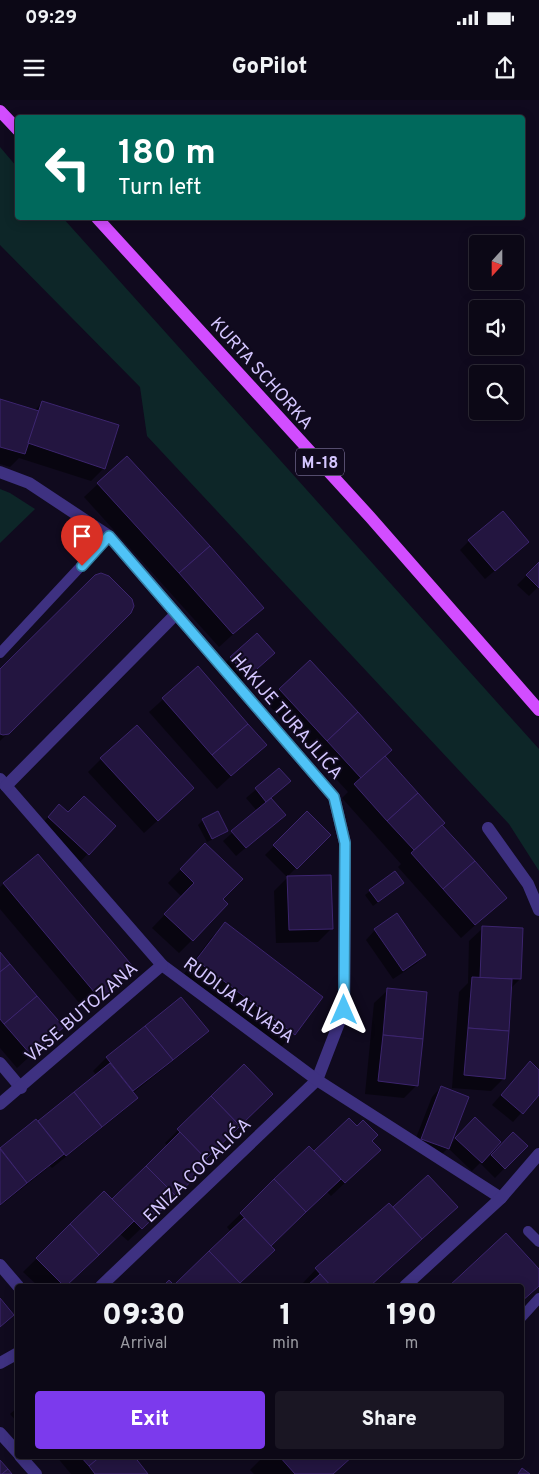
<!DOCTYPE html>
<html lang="en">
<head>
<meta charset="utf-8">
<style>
	body { margin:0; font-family:Overpass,sans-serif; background:#1a1623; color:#f1f3f6; height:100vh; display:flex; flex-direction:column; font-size:19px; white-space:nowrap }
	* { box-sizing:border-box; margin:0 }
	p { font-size:16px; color:#9a9aa1 }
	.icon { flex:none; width:28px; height:28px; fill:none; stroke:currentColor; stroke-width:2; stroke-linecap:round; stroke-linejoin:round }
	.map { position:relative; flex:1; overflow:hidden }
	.panel { position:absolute; left:15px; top:1184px; width:509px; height:175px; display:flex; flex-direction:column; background:#0c0816; border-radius:5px; box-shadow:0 2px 12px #0003,0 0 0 1px #2c2935 }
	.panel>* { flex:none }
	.hud { position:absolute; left:15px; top:15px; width:510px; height:105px; border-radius:5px; box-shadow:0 2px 12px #0003,0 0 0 1px #2c2935; background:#00695c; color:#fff; overflow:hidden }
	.needle { width:32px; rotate:201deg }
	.fabs { position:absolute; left:469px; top:135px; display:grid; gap:10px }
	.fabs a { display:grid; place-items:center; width:55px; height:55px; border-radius:5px; background:#0c0816; box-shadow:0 2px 12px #0003,0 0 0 1px #2c2935; font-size:25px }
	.pin { position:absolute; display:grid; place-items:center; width:42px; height:42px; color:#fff; margin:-51px -21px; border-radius:50% 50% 50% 0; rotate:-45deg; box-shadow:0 0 5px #0007 }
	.pin .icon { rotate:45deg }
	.me { position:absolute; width:55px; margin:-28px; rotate:0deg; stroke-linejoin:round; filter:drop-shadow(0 0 4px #0008) }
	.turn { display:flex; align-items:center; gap:18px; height:105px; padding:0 20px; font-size:22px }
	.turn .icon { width:65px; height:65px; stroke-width:2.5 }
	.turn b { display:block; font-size:35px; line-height:42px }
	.eta { display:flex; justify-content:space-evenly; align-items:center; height:85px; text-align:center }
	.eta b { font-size:30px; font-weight:800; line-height:35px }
	.button { display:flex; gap:10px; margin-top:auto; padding:10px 20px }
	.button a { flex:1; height:58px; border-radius:5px; background:#7c3aed; color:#fff; font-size:20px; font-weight:800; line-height:58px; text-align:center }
	.button a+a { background:#1a1623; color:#f1f3f6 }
	.status { display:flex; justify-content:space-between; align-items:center; height:35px; padding:0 25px; background:#0c0816; direction:ltr }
	.status svg { height:14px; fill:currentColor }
	header { display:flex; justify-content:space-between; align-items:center; height:65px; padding:0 20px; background:#0c0816; font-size:22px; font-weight:800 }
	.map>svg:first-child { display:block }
</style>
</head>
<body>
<div class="status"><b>09:29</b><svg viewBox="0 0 49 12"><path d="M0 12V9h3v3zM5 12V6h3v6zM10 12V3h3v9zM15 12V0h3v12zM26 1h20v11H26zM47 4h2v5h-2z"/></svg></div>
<header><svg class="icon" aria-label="menu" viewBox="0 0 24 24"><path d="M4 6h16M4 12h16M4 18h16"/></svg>GoPilot<svg class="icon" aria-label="share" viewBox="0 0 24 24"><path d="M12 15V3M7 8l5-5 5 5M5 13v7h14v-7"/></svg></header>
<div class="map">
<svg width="539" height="1374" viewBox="0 0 539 1374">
	<rect width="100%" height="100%" fill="#100a1e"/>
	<g fill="#0d2628">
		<polygon points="0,47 17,67 18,118 63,118 539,649 539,771 509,724 147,336 140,287 0,145"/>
		<polygon points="0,389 10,393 35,409 0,443"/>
	</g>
	<g fill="#0007">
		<polygon points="0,300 34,311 43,302 104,368 91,381 19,358 10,367 0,364"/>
		<polygon points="127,357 262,508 219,547 84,397"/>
		<polygon points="469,441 528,442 485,479 460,450"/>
		<polygon points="539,463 539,486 529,496 517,485"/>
		<polygon points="130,512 0,641 0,571"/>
		<polygon points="256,534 264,562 238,585 221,567"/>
		<polygon points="198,568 265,645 217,689 149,612"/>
		<polygon points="280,589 384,656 440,725 505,798 461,838 398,767 401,764 342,698 348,692 267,603"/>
		<polygon points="101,659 179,701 144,733 88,672"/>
		<polygon points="279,670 270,698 284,715 236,756 223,741 257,711 246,698"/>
		<polygon points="307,713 329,735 287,777 265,755"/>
		<polygon points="50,715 114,726 79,763 39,727"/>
		<polygon points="203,720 226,730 222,735 207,742 198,725"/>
		<polygon points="37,755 134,869 86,911 0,809 0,787"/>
		<polygon points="192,758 222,799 192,840 179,853 152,828 182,797 168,783"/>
		<polygon points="395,772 398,787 373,806 365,795"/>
		<polygon points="287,778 332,828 318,842 276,843 274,791"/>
		<polygon points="397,815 425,855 416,864 393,879 366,840 375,830"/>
		<polygon points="226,824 294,934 281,947 184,874 212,837"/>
		<polygon points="483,828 520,879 510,889 504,978 491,991 452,988 459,892 468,883 469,841"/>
		<polygon points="0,854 62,927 17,968 0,948"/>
		<polygon points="388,890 417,985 404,998 365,994 374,903"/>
		<polygon points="181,898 208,931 194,944 133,993 137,998 123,1011 52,1068 50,1066 0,1106 0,1050 36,1021 37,1024 97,976 93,971 106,958"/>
		<polygon points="244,965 205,1059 208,1063 128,1141 119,1133 65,1186 38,1186 23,1172 104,1092 112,1101 168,1046 165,1043"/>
		<polygon points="539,971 539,993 513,1022 492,1005 521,972"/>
		<polygon points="441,987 449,1046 475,1019 500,1043 495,1052 526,1046 495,1078 480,1063 472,1071 448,1048 438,1058 412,1048 432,997"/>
		<polygon points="349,1020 370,1041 366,1063 331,1096 326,1091 269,1146 273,1150 236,1186 175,1186 231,1132 227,1127 309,1048 314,1052"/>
		<polygon points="428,1077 443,1120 370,1186 306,1186 303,1183 316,1169 392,1109"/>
		<polygon points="506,1135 539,1171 539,1185 521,1202 521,1186 451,1186"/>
		<polygon points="18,1307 18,1323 10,1314"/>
		<polygon points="56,1356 132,1356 147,1374 71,1374"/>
		<polygon points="264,1356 353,1356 333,1374 254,1374 250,1370"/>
	</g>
	<g fill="#231540" stroke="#3c256e">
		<polygon points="0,299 39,311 25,354 0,347"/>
		<polygon points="42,301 119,325 105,369 28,343"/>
		<polygon points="127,356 210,446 179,473 97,383"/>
		<polygon points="503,411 529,442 495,471 468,440"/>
		<polygon points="210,446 264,508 233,534 179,473"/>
		<polygon points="539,462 539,488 526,475"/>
		<polygon points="101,473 109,476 132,499 134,506 131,513 9,634 3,635 0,634 0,569 95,475"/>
		<polygon points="257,533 275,553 248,577 230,557"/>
		<polygon points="310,560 358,612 327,641 279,589"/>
		<polygon points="198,566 248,624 212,655 162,598"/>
		<polygon points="358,612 392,650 361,678 327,641"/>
		<polygon points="248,624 267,645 231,676 212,655"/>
		<polygon points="137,625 194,688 158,721 100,658"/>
		<polygon points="385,656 418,693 387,721 354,684"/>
		<polygon points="279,668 291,681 266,702 255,688"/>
		<polygon points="418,693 445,723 414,750 387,721"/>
		<polygon points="84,696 116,726 89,755 48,717 59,704 68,712"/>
		<polygon points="271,698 286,715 246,748 231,731"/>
		<polygon points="218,711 228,731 212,739 202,719"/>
		<polygon points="307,711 331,735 297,769 273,745"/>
		<polygon points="442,725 475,761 443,789 411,753"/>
		<polygon points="205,743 243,779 223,799 228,804 193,841 164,814 194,783 180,769"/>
		<polygon points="38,754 135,869 100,899 3,783"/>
		<polygon points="475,761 507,798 475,825 443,789"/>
		<polygon points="395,771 404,783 378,802 369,790"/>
		<polygon points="331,775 333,829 289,830 287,776"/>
		<polygon points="397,813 426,855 403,871 374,829"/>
		<polygon points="225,822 323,897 295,935 196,860"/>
		<polygon points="482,826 523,828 521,879 480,878"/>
		<polygon points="0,852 10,864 0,872"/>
		<polygon points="10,864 37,896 4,924 0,919 0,872"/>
		<polygon points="472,877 512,879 509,931 468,928"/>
		<polygon points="387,888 427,892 423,939 383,935"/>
		<polygon points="37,896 64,927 31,955 4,924"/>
		<polygon points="181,897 209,931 173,960 145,926"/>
		<polygon points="145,926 173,960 133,991 106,957"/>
		<polygon points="468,928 509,931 505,979 464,975"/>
		<polygon points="383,935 423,939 418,986 378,981"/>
		<polygon points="530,961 539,970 539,995 523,1014 501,995"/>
		<polygon points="110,963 138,998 102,1027 74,992"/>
		<polygon points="244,964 273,994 240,1026 211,996"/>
		<polygon points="441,986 469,997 449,1049 421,1039"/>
		<polygon points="74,992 102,1027 66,1056 38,1021"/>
		<polygon points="211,996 240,1026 206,1059 177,1029"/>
		<polygon points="475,1017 501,1042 482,1063 455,1038"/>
		<polygon points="349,1018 357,1026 363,1020 378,1035 372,1041 381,1050 345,1083 314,1051"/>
		<polygon points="36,1019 64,1054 27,1083 0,1048"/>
		<polygon points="180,1032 210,1063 176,1096 146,1066"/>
		<polygon points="513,1032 528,1046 505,1069 491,1055"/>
		<polygon points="309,1046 341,1079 306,1112 274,1079"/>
		<polygon points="0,1049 27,1083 0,1105"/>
		<polygon points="146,1066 176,1096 142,1129 112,1099"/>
		<polygon points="428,1075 458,1107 422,1139 393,1107"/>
		<polygon points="274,1079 306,1112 271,1146 240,1113"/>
		<polygon points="104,1091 134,1121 99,1155 70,1124"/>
		<polygon points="389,1103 422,1139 370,1186 331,1186 315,1168"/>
		<polygon points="244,1118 275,1150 240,1183 209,1151"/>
		<polygon points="70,1124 99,1155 66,1186 64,1186 36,1158"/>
		<polygon points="506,1133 539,1169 539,1186 521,1202 521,1186 449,1186"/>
		<polygon points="209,1151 240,1183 237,1186 176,1186 174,1185"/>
		<polygon points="320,1174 331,1186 307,1186"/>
		<polygon points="169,1180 174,1185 176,1186 163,1186"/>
		<polygon points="0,1198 14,1215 0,1227"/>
		<polygon points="80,1356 101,1356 89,1366"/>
		<polygon points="101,1356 134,1356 148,1374 95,1374 89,1366"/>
		<polygon points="279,1356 353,1356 333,1374 295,1374"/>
		<polygon points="0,1360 8,1369 2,1374 0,1374"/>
		<polygon points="522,1368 530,1374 518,1374"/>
		<polygon points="8,1369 12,1374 2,1374"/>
	</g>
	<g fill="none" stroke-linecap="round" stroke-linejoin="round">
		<g stroke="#3e3181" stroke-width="10">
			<polyline points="0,553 109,436"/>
			<polyline points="528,1131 539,1142"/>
			<polyline points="521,1218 539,1198"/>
		</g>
		<g stroke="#3e3181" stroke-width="12">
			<polyline points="0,372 29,383 109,436 334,697 345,743 344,910 317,980 101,1186"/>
			<polyline points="0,679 162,865 317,980 501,1098"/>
			<polyline points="6,686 176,514"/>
			<polyline points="488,728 528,784 539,810"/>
			<polyline points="0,963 21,988"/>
			<polyline points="0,1004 162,865"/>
			<polyline points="0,1165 18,1186"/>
			<polyline points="405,1186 501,1098 539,1054"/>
			<polyline points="0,1263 18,1253"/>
			<polyline points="0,1333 18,1353"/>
			<polyline points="20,1356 36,1374"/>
		</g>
		<g stroke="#d24dff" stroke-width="12">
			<polyline points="0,11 18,30"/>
			<polyline points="97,118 370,417 539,610"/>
		</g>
	</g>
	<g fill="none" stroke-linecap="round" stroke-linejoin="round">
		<defs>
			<polyline id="route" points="82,466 109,436 334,697 345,743 344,910"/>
		</defs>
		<use href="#route" stroke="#337fa1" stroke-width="12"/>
		<use href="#route" stroke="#4fc3f7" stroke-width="9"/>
	</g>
	<g text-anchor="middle" stroke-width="4" stroke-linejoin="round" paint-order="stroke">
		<rect fill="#100a1e" stroke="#998ebc" stroke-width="1" x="296" y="348.5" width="48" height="27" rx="4"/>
		<g font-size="16" font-weight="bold" fill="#d4c6ff">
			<text x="320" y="368">M-18</text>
		</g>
		<g font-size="18" fill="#d4c6ff" stroke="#100a1e">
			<text transform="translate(262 273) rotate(48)" y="6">KURTA SCHORKA</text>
			<text transform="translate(287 616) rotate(49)" y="6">HAKIJE TURAJLIĆA</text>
			<text transform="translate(239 900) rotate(36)" y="6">RUDIJA ALVAĐA</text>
			<text transform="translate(81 912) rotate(-41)" y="6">VASE BUTOZANA</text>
			<text transform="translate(197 1070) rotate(-44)" y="6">ENIZA COCALIĆA</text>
		</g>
	</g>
</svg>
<div class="fabs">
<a><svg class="needle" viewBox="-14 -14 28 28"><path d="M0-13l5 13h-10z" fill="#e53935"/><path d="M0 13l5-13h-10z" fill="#9a9aa1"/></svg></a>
<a><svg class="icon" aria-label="sound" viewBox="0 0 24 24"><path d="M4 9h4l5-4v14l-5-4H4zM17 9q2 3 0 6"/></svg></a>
<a><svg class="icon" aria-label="search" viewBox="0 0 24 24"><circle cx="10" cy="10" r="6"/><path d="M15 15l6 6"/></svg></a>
</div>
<div class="pin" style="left:82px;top:466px;background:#d93025"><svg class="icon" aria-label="arrive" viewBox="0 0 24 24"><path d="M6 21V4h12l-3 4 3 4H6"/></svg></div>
<svg class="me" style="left:344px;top:910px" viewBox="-20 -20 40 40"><path d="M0-17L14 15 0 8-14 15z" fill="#4fc3f7" stroke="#fff" stroke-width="4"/></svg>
<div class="hud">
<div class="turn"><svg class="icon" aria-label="left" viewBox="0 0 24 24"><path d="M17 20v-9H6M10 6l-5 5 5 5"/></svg><div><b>180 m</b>Turn left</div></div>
</div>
<section class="panel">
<div class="eta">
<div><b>09:30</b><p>Arrival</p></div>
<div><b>1</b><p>min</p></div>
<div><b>190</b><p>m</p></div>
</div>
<div class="button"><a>Exit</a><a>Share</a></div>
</section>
</div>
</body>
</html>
